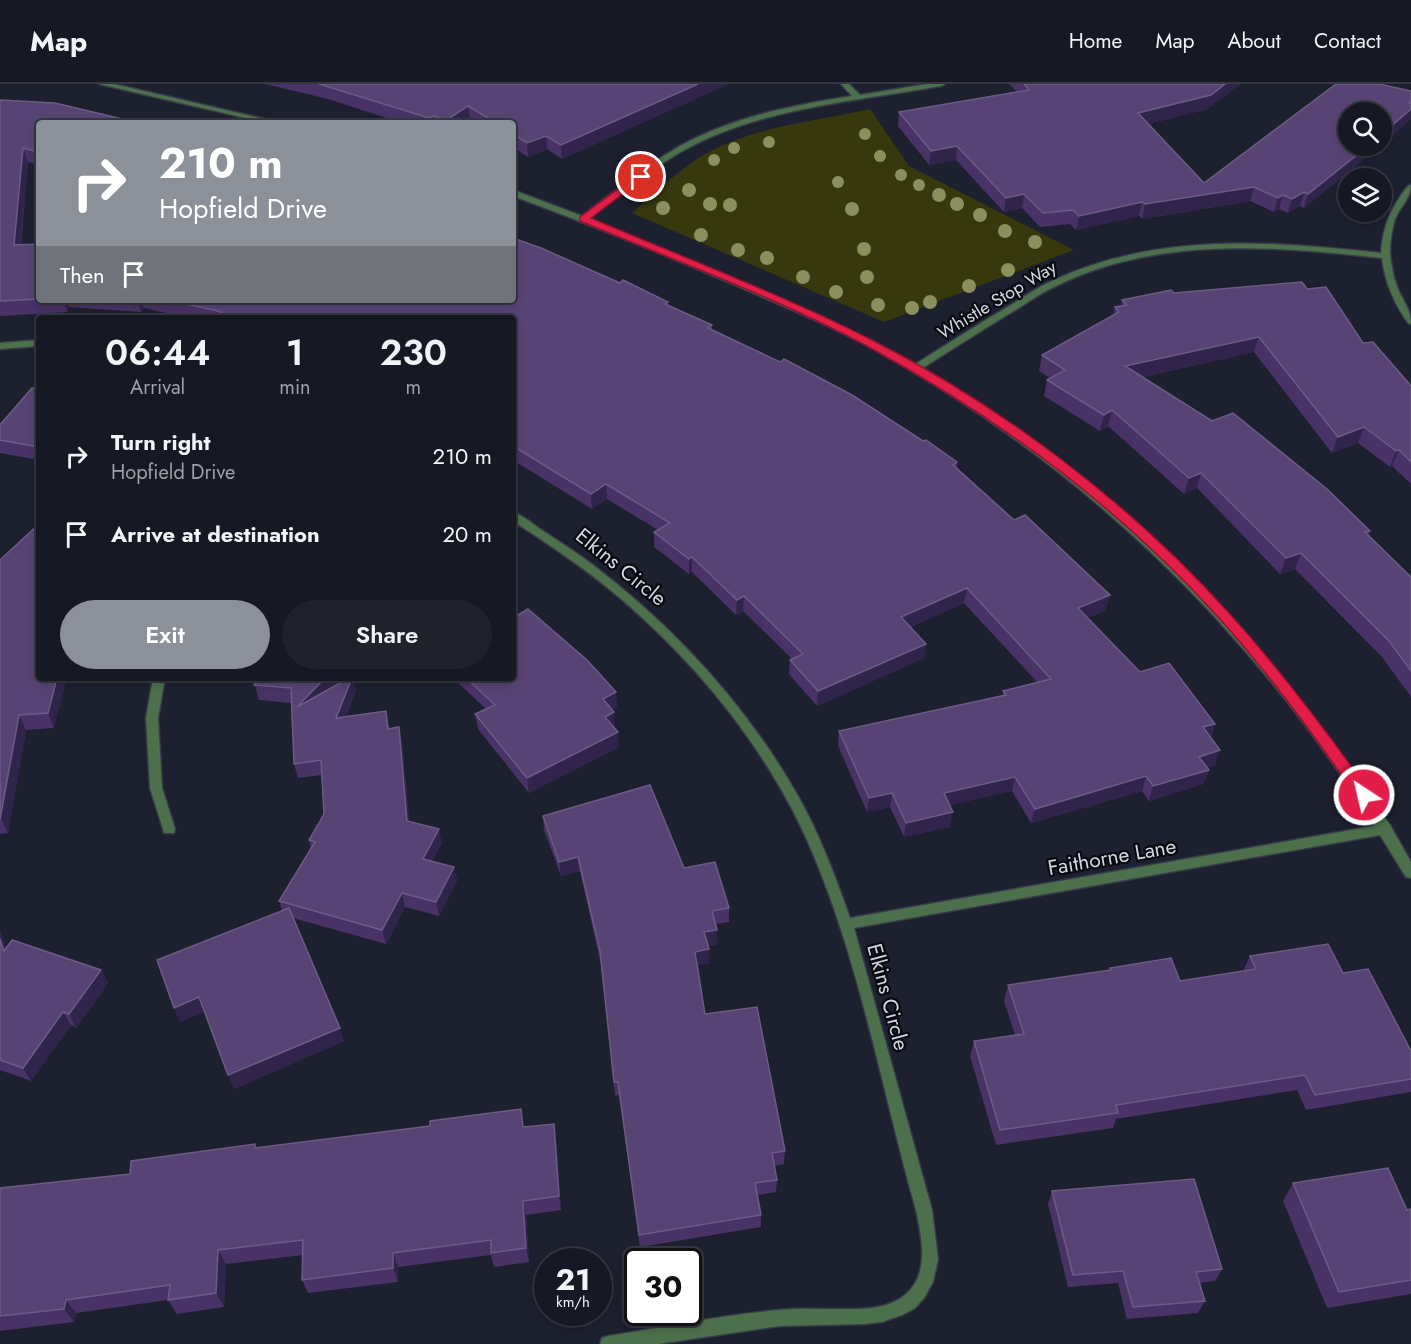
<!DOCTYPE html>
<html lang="en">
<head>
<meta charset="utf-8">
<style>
	body { margin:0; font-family:Jost,sans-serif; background:#1f212b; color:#f1f3f6; height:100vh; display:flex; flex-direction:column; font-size:22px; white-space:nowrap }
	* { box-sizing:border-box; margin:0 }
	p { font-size:20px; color:#9ea0a6 }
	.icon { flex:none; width:33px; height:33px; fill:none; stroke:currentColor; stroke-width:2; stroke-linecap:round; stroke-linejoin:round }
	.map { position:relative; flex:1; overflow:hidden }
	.panel { position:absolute; left:36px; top:231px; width:480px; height:366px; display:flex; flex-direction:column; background:#161823; border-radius:6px; box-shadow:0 3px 9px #0003,0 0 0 2px #353741 }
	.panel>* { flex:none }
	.guide { position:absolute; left:36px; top:36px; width:480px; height:183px; border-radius:6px; box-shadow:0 3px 9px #0003,0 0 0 2px #353741; background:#8c9099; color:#fff; overflow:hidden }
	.tools { position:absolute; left:1338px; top:18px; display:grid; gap:12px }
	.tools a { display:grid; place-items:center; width:54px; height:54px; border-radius:50%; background:#161823; box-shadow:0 3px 9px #0003,0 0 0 2px #353741; font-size:30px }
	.speed { position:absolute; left:534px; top:1164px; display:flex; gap:12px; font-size:30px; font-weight:700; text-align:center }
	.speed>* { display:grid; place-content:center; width:78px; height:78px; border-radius:50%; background:#161823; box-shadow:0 3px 9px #0003,0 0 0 2px #353741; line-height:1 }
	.speed small { font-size:15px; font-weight:400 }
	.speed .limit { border:3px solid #111; border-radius:9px; background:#fff; color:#111 }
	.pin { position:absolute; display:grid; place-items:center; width:51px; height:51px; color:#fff; margin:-26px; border:3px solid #fff; border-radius:50%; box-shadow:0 2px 6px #0007 }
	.me { position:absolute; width:66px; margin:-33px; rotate:325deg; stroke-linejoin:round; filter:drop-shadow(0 0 4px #0008) }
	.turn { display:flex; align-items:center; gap:21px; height:126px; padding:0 24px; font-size:27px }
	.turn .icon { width:78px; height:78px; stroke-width:2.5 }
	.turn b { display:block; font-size:42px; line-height:51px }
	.then { display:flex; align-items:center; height:57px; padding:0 24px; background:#0003; gap:12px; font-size:22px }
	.eta { display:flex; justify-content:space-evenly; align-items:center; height:102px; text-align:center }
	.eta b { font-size:36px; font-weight:600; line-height:42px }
	.action { display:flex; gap:12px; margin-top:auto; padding:12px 24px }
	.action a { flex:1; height:69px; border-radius:36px; background:#8c9099; color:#fff; font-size:24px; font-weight:600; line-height:69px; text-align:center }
	.action a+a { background:#1f212b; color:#f1f3f6 }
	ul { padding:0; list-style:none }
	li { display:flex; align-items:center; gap:18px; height:78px; padding:0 24px }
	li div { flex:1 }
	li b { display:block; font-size:22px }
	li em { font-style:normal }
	header { display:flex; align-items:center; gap:36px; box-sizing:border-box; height:84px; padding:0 30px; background:#161823; border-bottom:2px solid #353741 }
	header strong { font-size:28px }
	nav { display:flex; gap:33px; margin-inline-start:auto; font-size:21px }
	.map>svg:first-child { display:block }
</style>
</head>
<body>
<header>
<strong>Map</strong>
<nav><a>Home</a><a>Map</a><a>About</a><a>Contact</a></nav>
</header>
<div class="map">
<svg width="1411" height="1260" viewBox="0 0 1411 1260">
	<rect width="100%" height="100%" fill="#1d202f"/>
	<path fill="#37380d" d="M870,25L909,82L1074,166L884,238L632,129C653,111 674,90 697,75C747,43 812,38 870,25Z"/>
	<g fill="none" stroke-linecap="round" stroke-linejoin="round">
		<defs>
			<g id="street">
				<polygon points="99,0 114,0 282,39 267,39"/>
				<path d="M841,0H849L860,11L927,0H945L941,2C857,17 767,23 690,63C653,82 622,110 589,135L825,234L874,258L914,281C946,261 978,240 1011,221C1024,213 1036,204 1050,198C1154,148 1270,157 1381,169C1383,142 1391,123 1408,102L1411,101C1411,114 1400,123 1395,135C1392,145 1390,157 1390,168C1391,180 1393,193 1398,205C1403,217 1411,226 1411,240L1408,239C1394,219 1385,199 1382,174C1273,162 1158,152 1056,202C1042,208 1030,217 1017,225C985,244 953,265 921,285L959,307L1038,361L1112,420L1182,484L1246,552L1307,625L1390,741L1411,778V794L1406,793L1380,751L854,844L932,1126L938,1175L933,1198L924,1214L915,1224L902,1231L882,1238L865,1240L779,1242L658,1260H600L602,1254L608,1252C665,1243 722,1231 779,1226C798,1224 816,1225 834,1225C857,1225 886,1227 905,1211C930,1190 922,1155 916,1126C883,1010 862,889 816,777C775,675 703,585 620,514C586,485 550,461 513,437V428C523,432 532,439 540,445C558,457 576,468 593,481C676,545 746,621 798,712C820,751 835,792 850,834L1374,742C1249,541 1075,375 866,261C825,239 780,221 737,202C663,170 589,140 513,112V106L582,132C614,108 645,82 680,62C732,33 794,21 852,12Z"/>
				<polygon points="39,256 39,262 0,265 0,259"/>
				<polygon points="153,594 165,594 158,634 162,704 175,745 174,749 164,749 163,745 150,704 146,634"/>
			</g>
		</defs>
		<use href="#street" stroke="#373a48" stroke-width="3"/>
		<use href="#street" fill="#4c704c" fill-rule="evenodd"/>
	</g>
	<g fill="#8b8f5d">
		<circle cx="865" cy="50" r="6"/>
		<circle cx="769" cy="58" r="6"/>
		<circle cx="734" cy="64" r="6"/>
		<circle cx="880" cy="72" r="6"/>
		<circle cx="714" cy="76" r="6"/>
		<circle cx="901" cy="91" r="6"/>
		<circle cx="838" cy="98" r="6"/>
		<circle cx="919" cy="101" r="6"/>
		<circle cx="689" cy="106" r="7"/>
		<circle cx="939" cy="111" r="7"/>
		<circle cx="710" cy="120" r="7"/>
		<circle cx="957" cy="120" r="7"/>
		<circle cx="730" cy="121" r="7"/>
		<circle cx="663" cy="124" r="7"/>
		<circle cx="852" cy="125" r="7"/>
		<circle cx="980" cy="131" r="7"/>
		<circle cx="1005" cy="147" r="7"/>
		<circle cx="701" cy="151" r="7"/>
		<circle cx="1035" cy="158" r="7"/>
		<circle cx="864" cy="165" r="7"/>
		<circle cx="738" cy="166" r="7"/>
		<circle cx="767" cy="174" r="7"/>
		<circle cx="1008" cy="186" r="7"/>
		<circle cx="803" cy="193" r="7"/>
		<circle cx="867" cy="193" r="7"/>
		<circle cx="969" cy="202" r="7"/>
		<circle cx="836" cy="208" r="7"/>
		<circle cx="930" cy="218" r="7"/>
		<circle cx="878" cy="221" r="7"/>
		<circle cx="912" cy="224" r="7"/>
	</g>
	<g fill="#493266">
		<polygon points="265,0 728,0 562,75 547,65 528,73 513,63 513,39 476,39 470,35 465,39 402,39 328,15"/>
		<polygon points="1009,0 1240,0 1207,25 1148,40 1204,99 1336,0 1379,0 1411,7 1411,35 1382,60 1382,28 1348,28 1348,62 1380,62 1304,124 1300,122 1288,129 1279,125 1274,128 1250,117 1142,135 1139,132 1076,146 1070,140 1040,143 1022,124 1004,128 956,76 929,81 898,42 899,28 1017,8"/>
		<polygon points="0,16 39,39 39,81 28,78 21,161 39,160 39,216 513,216 620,199 668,218 668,222 712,241 712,246 923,357 957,378 957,384 1106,526 1087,534 1140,588 1215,640 1211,653 1215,681 1207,683 1209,686 1203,700 1149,717 1142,707 1031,739 1012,707 950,721 950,743 904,753 890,723 867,728 838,662 839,647 1003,612 1003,607 1037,598 964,519 910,543 924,574 817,622 789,590 790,576 792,575 743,527 736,531 692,488 689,490 654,463 654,448 658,446 607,415 592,425 513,376 513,234 188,234 144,224 141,228 69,223 67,228 0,232"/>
		<polygon points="1307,205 1363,259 1411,302 1411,400 1392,382 1390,383 1358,359 1332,369 1254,268 1142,293 1370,447 1368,451 1411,493 1411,613 1382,573 1295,485 1280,490 1197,404 1184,410 1108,342 1100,347 1044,312 1047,296 1050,294 1039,287 1042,271 1113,231 1115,223 1121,222 1122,216 1174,209"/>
		<polygon points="39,305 39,376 0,369 0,341"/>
		<polygon points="0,476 54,644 26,646 8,749 0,750"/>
		<polygon points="253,594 343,594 336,601 349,594 353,594 356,606 346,633 389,641 389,645 402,658 409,737 442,759 432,777 454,783 457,797 439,832 405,823 386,860 293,834 344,957 234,1005 205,927 180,938 282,826 279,817 311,765 309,756 324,730 322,691 298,694 294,680 291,619 259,616"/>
		<polygon points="453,594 513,594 616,608 617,623 612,625 615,642 614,643 619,663 529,709 478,645 475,630 486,625"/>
		<polygon points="543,732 684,784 729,824 729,838 715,840 717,860 708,862 709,865 709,879 698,881 705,930 785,1067 784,1080 774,1082 777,1096 776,1108 758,1111 761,1131 761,1143 640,1163 619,1011 615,1012 601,881 580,787 561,792 544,746"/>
		<polygon points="0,846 6,864 101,886 108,899 76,944 71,941 31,997 0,986"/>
		<polygon points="1250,872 1343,889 1411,967 1411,1008 1306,1026 1297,1006 1116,1035 1113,1044 996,1061 970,972 974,957 1015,951 1004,917 1008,901 1109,887 1110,884 1180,897 1243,887"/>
		<polygon points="524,1043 556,1055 561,1126 526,1131 529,1178 494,1183 491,1171 398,1183 398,1198 308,1209 302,1196 303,1171 226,1180 224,1223 177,1230 168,1216 76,1229 74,1238 0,1247 0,1104 130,1090 257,1064"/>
		<polygon points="1293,1099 1407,1126 1411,1125 1411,1210 1327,1224 1283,1117"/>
		<polygon points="1052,1107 1222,1185 1215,1197 1199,1199 1205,1217 1198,1229 1127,1235 1118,1199 1068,1203 1048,1120"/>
	</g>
	<g fill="#31244b">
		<polygon points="698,0 728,0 562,75 561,61"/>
		<polygon points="1225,0 1240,0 1207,25 1136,43 1138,29"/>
		<polygon points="1411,18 1411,35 1382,60 1382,50"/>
		<polygon points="468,22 470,35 465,39 448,39 447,36"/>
		<polygon points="433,32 434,39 430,39 429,34"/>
		<polygon points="546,52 547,65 528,73 527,59"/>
		<polygon points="957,62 956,76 929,81 931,67"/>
		<polygon points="1368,62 1380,62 1304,124 1308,110"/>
		<polygon points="23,64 28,78 19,175 14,161"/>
		<polygon points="1254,103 1250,117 1142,135 1145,120"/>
		<polygon points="1304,108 1300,122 1288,129 1292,115"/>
		<polygon points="1024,110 1022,124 1004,128 1006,114"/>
		<polygon points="1283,111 1279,125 1274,128 1278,114"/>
		<polygon points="1142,118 1139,132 1076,146 1079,132"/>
		<polygon points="63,216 67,216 69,223 67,228"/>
		<polygon points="138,216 141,216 144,224 141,228"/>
		<polygon points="1259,253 1254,268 1122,297 1125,282"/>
		<polygon points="1112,326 1108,342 1100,347 1104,331"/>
		<polygon points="1364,343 1358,359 1332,369 1338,353"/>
		<polygon points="1399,366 1392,382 1390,383 1396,367"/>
		<polygon points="1201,389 1197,404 1184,410 1189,394"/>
		<polygon points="606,400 607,415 592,425 591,410"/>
		<polygon points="1301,469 1295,485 1280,490 1286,474"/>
		<polygon points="692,473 692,488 689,490 689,475"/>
		<polygon points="967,504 964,519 900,548 901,533"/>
		<polygon points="1110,511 1106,526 1075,539 1078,524"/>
		<polygon points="744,512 743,527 736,531 737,516"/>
		<polygon points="926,560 924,574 817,622 818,607"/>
		<polygon points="57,594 67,594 54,644 48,629"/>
		<polygon points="325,594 343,594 301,638 297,623"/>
		<polygon points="352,594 353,594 356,606 340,649 336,634"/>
		<polygon points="616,608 617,623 604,629 603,615"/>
		<polygon points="614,628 615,642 606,647 605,633"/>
		<polygon points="19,631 26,646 8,749 1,735"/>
		<polygon points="1215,640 1210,654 1203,643"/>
		<polygon points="399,643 402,658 411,751 407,737"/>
		<polygon points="618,648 619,663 529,709 527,694"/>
		<polygon points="1220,666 1215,681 1194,687 1199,673"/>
		<polygon points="1209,686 1203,700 1149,717 1153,702"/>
		<polygon points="1146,692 1142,707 1031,739 1035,725"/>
		<polygon points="1015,693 1012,707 941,723 944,709"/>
		<polygon points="892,709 890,723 867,728 869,714"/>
		<polygon points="953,728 950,743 904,753 906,739"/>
		<polygon points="439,745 442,759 426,789 423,775"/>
		<polygon points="578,773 580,787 561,792 559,778"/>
		<polygon points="454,783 457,797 439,832 436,818"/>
		<polygon points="402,809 405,823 386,860 382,846"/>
		<polygon points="0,846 12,880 4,867 0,855"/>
		<polygon points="717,846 717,860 704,862 704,848"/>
		<polygon points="709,865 709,879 696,882 695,868"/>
		<polygon points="101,886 108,899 76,944 69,930"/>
		<polygon points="199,913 205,927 180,938 174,924"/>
		<polygon points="63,928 71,941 31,997 23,984"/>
		<polygon points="340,944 344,957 234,1005 228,991"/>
		<polygon points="554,1040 556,1055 561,1126 559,1112"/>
		<polygon points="523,1117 526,1131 529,1178 526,1164"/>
		<polygon points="218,1166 226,1180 224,1223 216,1209"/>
		<polygon points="393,1169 398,1183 398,1198 393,1184"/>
		<polygon points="66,1216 76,1229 74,1238 64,1225"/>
	</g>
	<g fill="#584474" stroke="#6b5b85" stroke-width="1.5">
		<polygon points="319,0 698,0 561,61 546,52 527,59 513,50 513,39 496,39 468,22 447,36 433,32 429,34"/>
		<polygon points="1024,0 1225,0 1211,11 1138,29 1204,99 1336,0 1379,0 1411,7 1411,18 1409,19 1411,20 1411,25 1382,50 1382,28 1348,28 1348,62 1368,62 1308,110 1304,108 1292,115 1283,111 1278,114 1254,103 1145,120 1142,118 1079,132 1073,126 1043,129 1024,110 1006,114 957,62 931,67 899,28 1029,6"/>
		<polygon points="0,16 55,19 139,39 39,39 39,68 23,64 14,161 39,160 39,215 0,217"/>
		<polygon points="513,154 541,164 620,199 623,196 668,218 665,220 712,241 708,244 780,278 784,275 852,311 923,357 926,356 957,378 953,381 1014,436 1025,431 1110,511 1078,524 1140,588 1169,579 1215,640 1203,643 1220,666 1199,673 1209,686 1153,702 1146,692 1035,725 1015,693 944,709 953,728 906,739 892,709 869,714 839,647 1006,611 1003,607 1051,595 967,504 901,533 926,560 818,607 790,576 803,570 744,512 737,516 692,473 689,475 654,448 670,439 606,400 591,410 513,362 513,234 233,234 218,227 168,216 513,216"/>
		<polygon points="1302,198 1307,205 1326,203 1363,259 1373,258 1411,302 1411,378 1399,366 1396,367 1364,343 1338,353 1259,253 1125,282 1212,337 1233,329 1327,405 1370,447 1365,448 1411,493 1411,587 1389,557 1301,469 1286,474 1201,389 1189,394 1112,326 1104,331 1047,296 1065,286 1042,271 1119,228 1115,223 1127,221 1122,216 1171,206 1174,209"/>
		<polygon points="32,304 39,305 39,363 0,356 0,341"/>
		<polygon points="39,440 39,594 57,594 48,629 19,631 0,735 0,476"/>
		<polygon points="528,525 587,576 616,608 603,615 614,628 605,633 618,648 527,694 475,630 495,621 466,594 513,594 513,534"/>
		<polygon points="258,594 325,594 297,623 349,594 352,594 336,634 386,627 388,645 399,643 407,737 439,745 423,775 454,783 436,818 402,809 382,846 279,817 315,758 309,756 324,730 321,676 294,680 291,604 254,601"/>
		<polygon points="650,701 684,784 715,778 729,824 712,827 717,846 704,848 709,865 695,868 705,930 757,923 785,1067 772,1069 777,1096 755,1099 761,1131 639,1151 618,998 614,998 600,867 578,773 559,778 543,732"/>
		<polygon points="289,824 340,944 228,991 199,913 174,924 157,876"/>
		<polygon points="0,855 4,867 12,856 101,886 69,930 63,928 23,984 0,976"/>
		<polygon points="1328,860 1343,889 1368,885 1411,967 1411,995 1315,1011 1305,991 1116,1021 1118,1029 1000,1046 974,957 1024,950 1008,901 1111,886 1110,884 1171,874 1180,897 1256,885 1250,872"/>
		<polygon points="521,1025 523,1043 554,1040 559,1112 523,1117 526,1164 491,1169 491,1156 393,1169 393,1184 302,1196 303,1156 218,1166 216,1209 168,1216 170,1201 66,1216 64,1225 0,1232 0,1104 130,1090 131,1077 255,1060 255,1064 430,1042 430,1037"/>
		<polygon points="1388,1084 1407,1126 1411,1125 1411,1196 1339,1208 1293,1099"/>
		<polygon points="1194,1095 1222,1185 1196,1188 1205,1217 1133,1223 1123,1187 1073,1191 1052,1107"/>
	</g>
	<path fill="#e11d48" stroke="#92132f" stroke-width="1.5" d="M637,91L645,93L591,134C685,174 781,210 872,256C1002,322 1131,420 1228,528C1279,584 1325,645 1369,707V715H1358C1315,652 1270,591 1219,534C1120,424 997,333 867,262C775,213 676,177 580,137V133Z"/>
	<g text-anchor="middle" stroke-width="4.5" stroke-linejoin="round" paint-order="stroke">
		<g font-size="18" fill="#d5d7e2" stroke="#090a11">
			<text transform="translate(997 216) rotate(-31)" y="6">Whistle Stop Way</text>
		</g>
		<g font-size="21" fill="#d5d7e2" stroke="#090a11">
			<text transform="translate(621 483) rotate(39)" y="7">Elkins Circle</text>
			<text transform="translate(1112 773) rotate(-10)" y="7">Faithorne Lane</text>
			<text transform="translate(888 913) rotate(75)" y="7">Elkins Circle</text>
		</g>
	</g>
</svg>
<div class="tools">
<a><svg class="icon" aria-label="search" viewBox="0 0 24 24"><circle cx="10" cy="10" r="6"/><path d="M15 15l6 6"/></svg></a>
<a><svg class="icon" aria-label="layers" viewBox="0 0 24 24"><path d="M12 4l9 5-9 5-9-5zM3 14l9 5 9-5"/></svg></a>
</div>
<div class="speed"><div>21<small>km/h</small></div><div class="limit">30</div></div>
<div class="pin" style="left:641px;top:93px;background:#d93025"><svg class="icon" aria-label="arrive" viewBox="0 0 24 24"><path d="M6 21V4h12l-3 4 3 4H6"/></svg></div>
<svg class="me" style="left:1364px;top:711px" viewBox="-20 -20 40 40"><circle r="17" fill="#e11d48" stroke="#fff" stroke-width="3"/><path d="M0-11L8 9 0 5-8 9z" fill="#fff"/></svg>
<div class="guide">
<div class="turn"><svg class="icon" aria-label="right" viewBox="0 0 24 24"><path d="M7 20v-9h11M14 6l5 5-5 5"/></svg><div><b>210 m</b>Hopfield Drive</div></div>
<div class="then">Then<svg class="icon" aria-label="arrive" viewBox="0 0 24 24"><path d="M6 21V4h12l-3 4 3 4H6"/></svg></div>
</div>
<section class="panel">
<div class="eta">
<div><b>06:44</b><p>Arrival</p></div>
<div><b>1</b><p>min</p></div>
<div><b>230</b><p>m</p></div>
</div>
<ul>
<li><svg class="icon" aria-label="right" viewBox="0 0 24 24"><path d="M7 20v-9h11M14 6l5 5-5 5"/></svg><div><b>Turn right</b><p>Hopfield Drive</p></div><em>210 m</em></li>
<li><svg class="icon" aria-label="arrive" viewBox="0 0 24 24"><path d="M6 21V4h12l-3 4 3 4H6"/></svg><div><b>Arrive at destination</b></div><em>20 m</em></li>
</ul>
<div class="action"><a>Exit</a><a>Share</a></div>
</section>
</div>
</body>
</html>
